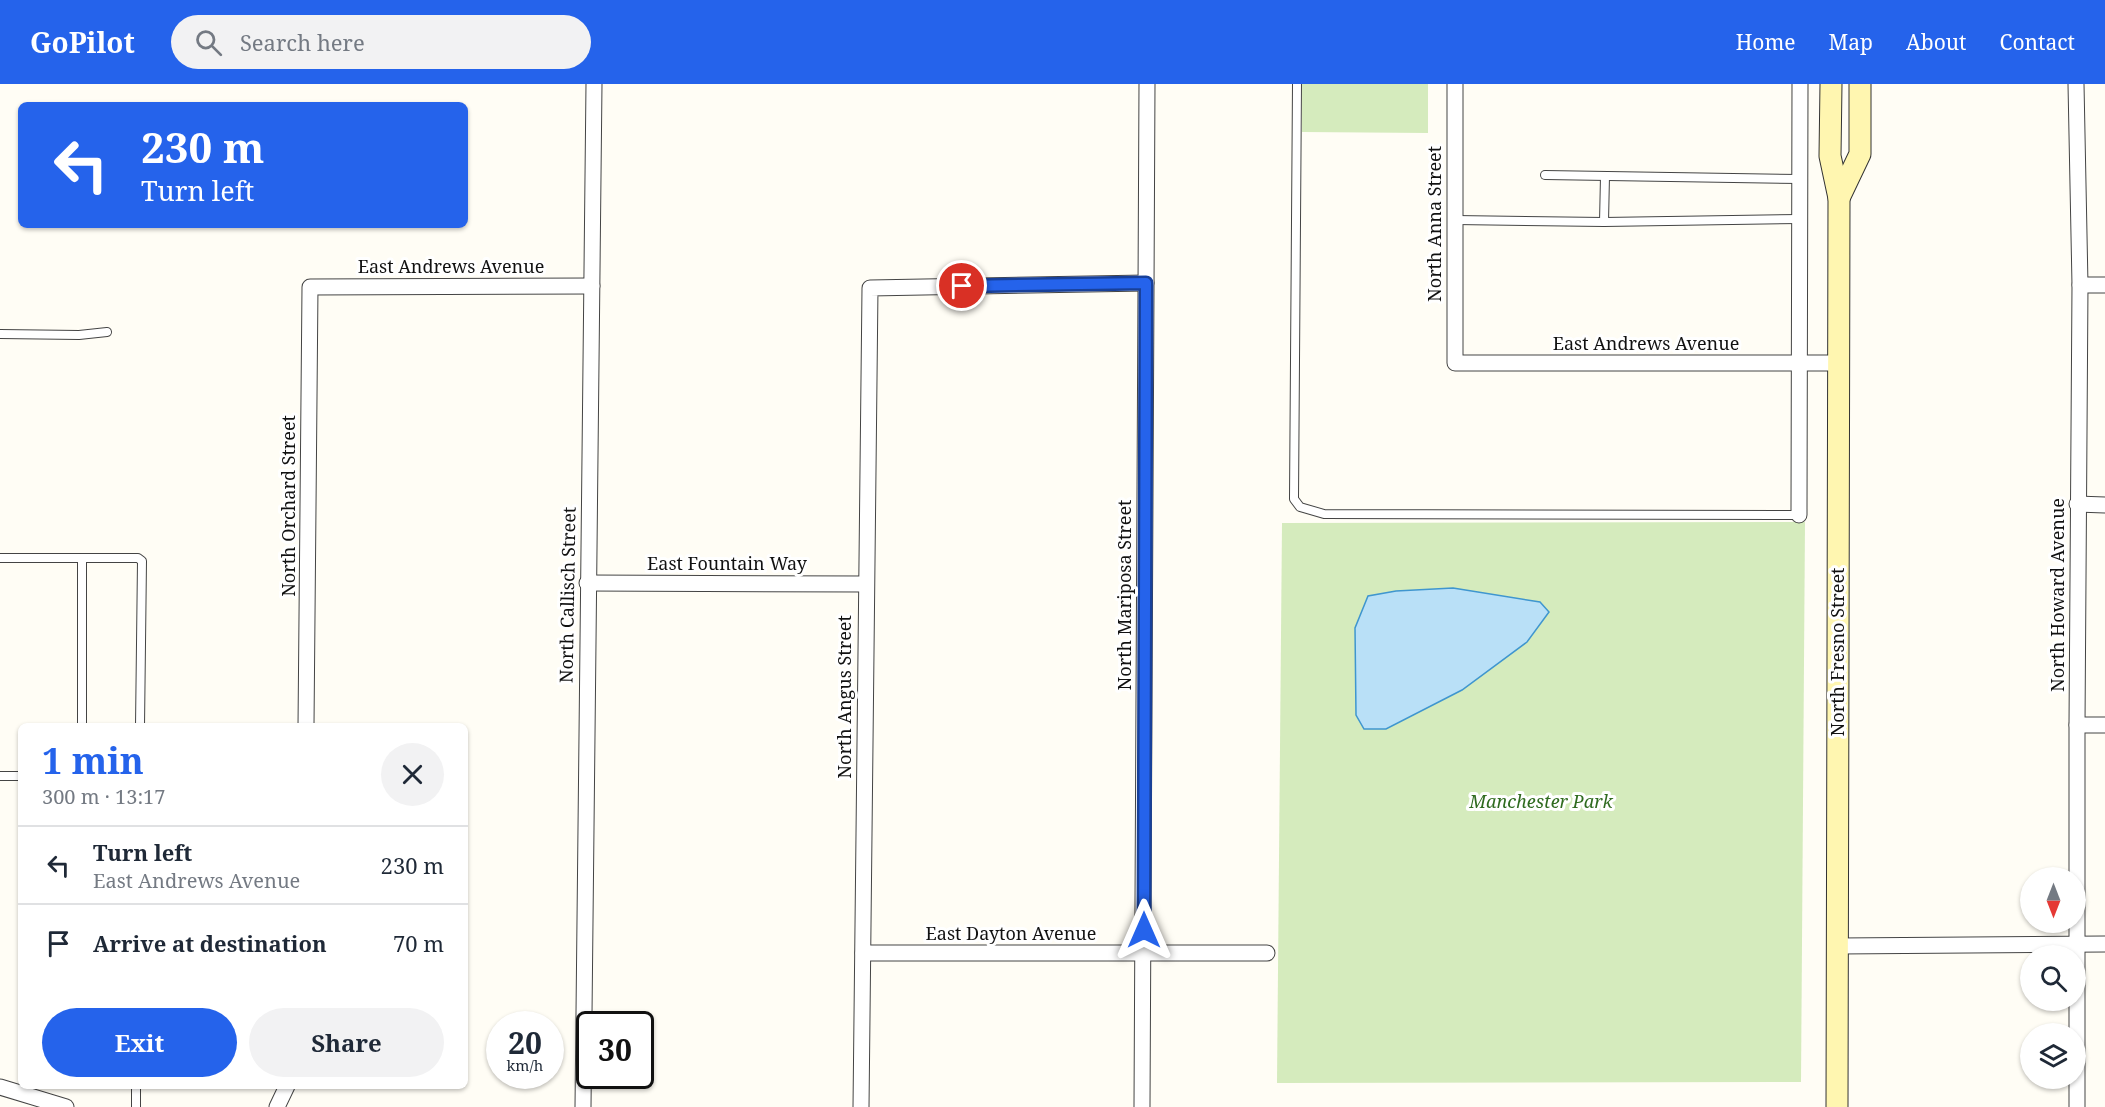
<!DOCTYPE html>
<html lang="en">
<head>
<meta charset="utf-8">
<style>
	body { margin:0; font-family:"Noto Serif",serif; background:#f2f2f3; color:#1f2937; height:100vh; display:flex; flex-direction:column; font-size:22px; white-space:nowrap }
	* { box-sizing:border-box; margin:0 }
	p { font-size:20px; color:#747a83 }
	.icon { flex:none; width:33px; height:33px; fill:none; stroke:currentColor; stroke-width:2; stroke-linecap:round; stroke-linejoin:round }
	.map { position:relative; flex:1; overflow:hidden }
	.panel { position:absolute; left:18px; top:639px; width:450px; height:366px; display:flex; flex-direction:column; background:#fff; border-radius:9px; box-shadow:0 2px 4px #0004 }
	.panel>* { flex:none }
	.guide { position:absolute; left:18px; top:18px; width:450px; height:126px; border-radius:9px; box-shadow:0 2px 4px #0004; background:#2563eb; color:#fff; overflow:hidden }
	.needle { width:39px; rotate:180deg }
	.tools { position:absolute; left:2020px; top:783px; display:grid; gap:12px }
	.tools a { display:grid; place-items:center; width:66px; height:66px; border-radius:50%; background:#fff; box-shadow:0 2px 4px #0004; font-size:30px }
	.speed { position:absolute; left:486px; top:927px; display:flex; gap:12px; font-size:30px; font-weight:700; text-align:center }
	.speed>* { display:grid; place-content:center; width:78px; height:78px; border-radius:50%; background:#fff; box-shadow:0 2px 4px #0004; line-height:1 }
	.speed small { font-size:15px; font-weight:400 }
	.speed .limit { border:3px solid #111; border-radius:9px; background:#fff; color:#111 }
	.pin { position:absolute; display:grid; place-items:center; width:51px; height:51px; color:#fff; margin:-26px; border:3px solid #fff; border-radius:50%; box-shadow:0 2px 6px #0007 }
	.me { position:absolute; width:66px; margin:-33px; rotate:0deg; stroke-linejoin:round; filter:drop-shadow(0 0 4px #0008) }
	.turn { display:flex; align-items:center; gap:21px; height:126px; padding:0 24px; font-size:27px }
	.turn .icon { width:78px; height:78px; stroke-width:2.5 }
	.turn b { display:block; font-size:42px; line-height:51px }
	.round { display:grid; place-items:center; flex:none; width:63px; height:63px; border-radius:32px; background:#f2f2f3 }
	.head { display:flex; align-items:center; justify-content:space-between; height:102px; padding:0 24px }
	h1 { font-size:36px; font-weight:700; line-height:45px; color:#2563eb }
	.cta { display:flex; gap:12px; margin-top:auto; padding:12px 24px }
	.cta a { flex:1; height:69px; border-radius:36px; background:#2563eb; color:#fff; font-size:24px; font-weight:700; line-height:69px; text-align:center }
	.cta a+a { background:#f2f2f3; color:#1f2937 }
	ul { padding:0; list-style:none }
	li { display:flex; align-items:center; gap:18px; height:78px; padding:0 24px; border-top:2px solid #e0e1e3 }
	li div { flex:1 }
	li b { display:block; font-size:22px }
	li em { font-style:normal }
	header { display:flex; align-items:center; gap:36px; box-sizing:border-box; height:84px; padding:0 30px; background:#2563eb; color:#fff }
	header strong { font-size:28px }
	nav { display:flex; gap:33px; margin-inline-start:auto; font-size:21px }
	.search { width:420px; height:54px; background:#f2f2f3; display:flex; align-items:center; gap:15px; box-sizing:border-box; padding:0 21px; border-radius:33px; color:#747a83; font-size:22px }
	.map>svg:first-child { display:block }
</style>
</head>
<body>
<header>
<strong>GoPilot</strong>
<div class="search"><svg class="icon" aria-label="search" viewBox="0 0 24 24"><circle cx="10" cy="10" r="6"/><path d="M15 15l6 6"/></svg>Search here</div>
<nav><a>Home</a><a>Map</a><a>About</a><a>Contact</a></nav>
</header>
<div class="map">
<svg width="2105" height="1023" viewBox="0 0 2105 1023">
	<rect width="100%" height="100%" fill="#fffdf5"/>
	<g fill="#d5ebbd">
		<polygon points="1302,0 1428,0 1428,49 1302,48"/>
		<polygon points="1805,438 1801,998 1277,999 1282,439"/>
	</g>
	<polygon fill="#b9e0f7" stroke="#3f96cf" stroke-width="1.5" points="1453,504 1540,518 1549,528 1527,558 1462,606 1386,645 1364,645 1356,631 1355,544 1368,512 1396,507"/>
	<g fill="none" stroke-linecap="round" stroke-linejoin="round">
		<defs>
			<g id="service">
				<polyline points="1297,0 1294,415 1300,423 1324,430 1799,431"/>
				<polyline points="1545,91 1800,95"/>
				<polyline points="1455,136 1604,138 1800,135"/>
				<polyline points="1604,138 1605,92"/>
				<polyline points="0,250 79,251 107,248"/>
				<polyline points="0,474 82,474 82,642"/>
				<polyline points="82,474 138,474 142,477 140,642"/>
				<polyline points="0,692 21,692"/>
				<polyline points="136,1023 136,1002"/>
			</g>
			<g id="minor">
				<polyline points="1455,0 1455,279 1837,279"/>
				<polyline points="2076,0 2080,201 2077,641 2077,1023"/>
				<polyline points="2080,201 2105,201"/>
				<polyline points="2077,420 2105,421"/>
				<polyline points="1799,431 1800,0"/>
				<polyline points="587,499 866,500"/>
				<polyline points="2077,641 2105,641"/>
				<polyline points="306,642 310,203 592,202"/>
				<polyline points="1839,862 2105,860"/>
				<polyline points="863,869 1267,869"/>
				<polyline points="0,1003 66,1023"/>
				<polyline points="277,1023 287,1002"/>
				<polyline points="583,1023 594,0"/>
				<polyline points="861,1023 870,204 1146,199"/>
				<polyline points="1142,1023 1147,0"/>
			</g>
			<g id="secondary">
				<polyline points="1831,0 1830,72 1839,114 1837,1023"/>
				<polyline points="1839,114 1860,70 1860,0"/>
			</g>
		</defs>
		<use href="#service" stroke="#444" stroke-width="10"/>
		<use href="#minor" stroke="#444" stroke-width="17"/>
		<use href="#secondary" stroke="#333" stroke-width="23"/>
		<use href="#service" stroke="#fff" stroke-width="8"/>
		<use href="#minor" stroke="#fff" stroke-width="15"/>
		<use href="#secondary" stroke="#fff6b0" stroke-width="21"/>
	</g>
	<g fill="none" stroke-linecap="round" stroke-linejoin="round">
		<defs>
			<polyline id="route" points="962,202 1146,199 1144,846"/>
		</defs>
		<use href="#route" stroke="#184099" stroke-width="15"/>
		<use href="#route" stroke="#2563eb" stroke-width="10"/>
	</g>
	<g text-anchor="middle" stroke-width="6" stroke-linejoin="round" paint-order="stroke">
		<g font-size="18" fill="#111" stroke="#fff">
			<text transform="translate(1435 140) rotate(-90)" y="6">North Anna Street</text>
			<text x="451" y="189">East Andrews Avenue</text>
			<text x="1646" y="266">East Andrews Avenue</text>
			<text transform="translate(289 422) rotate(-90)" y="6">North Orchard Street</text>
			<text x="727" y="486">East Fountain Way</text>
			<text transform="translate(568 511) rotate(-89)" y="6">North Callisch Street</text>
			<text transform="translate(1125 511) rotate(-90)" y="6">North Mariposa Street</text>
			<text transform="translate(2058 511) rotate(-90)" y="6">North Howard Avenue</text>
			<text transform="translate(1838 568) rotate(-90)" y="6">North Fresno Street</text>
			<text transform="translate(845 613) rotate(-90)" y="6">North Angus Street</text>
			<text x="1011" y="856">East Dayton Avenue</text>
		</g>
		<g font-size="18" font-style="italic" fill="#2f6b1f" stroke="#fff">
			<text x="1541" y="724">Manchester Park</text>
		</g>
	</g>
</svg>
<div class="tools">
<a><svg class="needle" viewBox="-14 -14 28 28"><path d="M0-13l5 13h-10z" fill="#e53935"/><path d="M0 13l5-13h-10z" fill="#747a83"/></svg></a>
<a><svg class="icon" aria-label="search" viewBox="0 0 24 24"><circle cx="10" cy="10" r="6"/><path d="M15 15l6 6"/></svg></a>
<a><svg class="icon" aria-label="layers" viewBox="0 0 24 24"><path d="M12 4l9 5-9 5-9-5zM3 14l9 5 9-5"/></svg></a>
</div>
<div class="speed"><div>20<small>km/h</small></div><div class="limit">30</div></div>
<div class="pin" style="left:962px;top:202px;background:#d93025"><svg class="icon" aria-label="arrive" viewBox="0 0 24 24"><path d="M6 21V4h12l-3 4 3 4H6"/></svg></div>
<svg class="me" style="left:1144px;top:846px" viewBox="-20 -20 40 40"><path d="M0-17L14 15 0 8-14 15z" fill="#2563eb" stroke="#fff" stroke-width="4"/></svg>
<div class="guide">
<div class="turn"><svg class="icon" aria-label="left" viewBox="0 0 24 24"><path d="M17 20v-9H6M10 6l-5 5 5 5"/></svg><div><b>230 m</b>Turn left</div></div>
</div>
<section class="panel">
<div class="head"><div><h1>1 min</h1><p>300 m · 13:17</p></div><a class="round"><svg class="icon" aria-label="close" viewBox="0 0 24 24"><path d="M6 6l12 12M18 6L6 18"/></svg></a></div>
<ul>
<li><svg class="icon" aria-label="left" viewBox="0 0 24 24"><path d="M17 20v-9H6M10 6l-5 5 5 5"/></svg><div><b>Turn left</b><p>East Andrews Avenue</p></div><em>230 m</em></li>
<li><svg class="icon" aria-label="arrive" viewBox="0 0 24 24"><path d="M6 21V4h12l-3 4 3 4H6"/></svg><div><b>Arrive at destination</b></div><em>70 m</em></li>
</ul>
<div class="cta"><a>Exit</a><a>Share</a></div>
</section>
</div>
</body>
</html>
